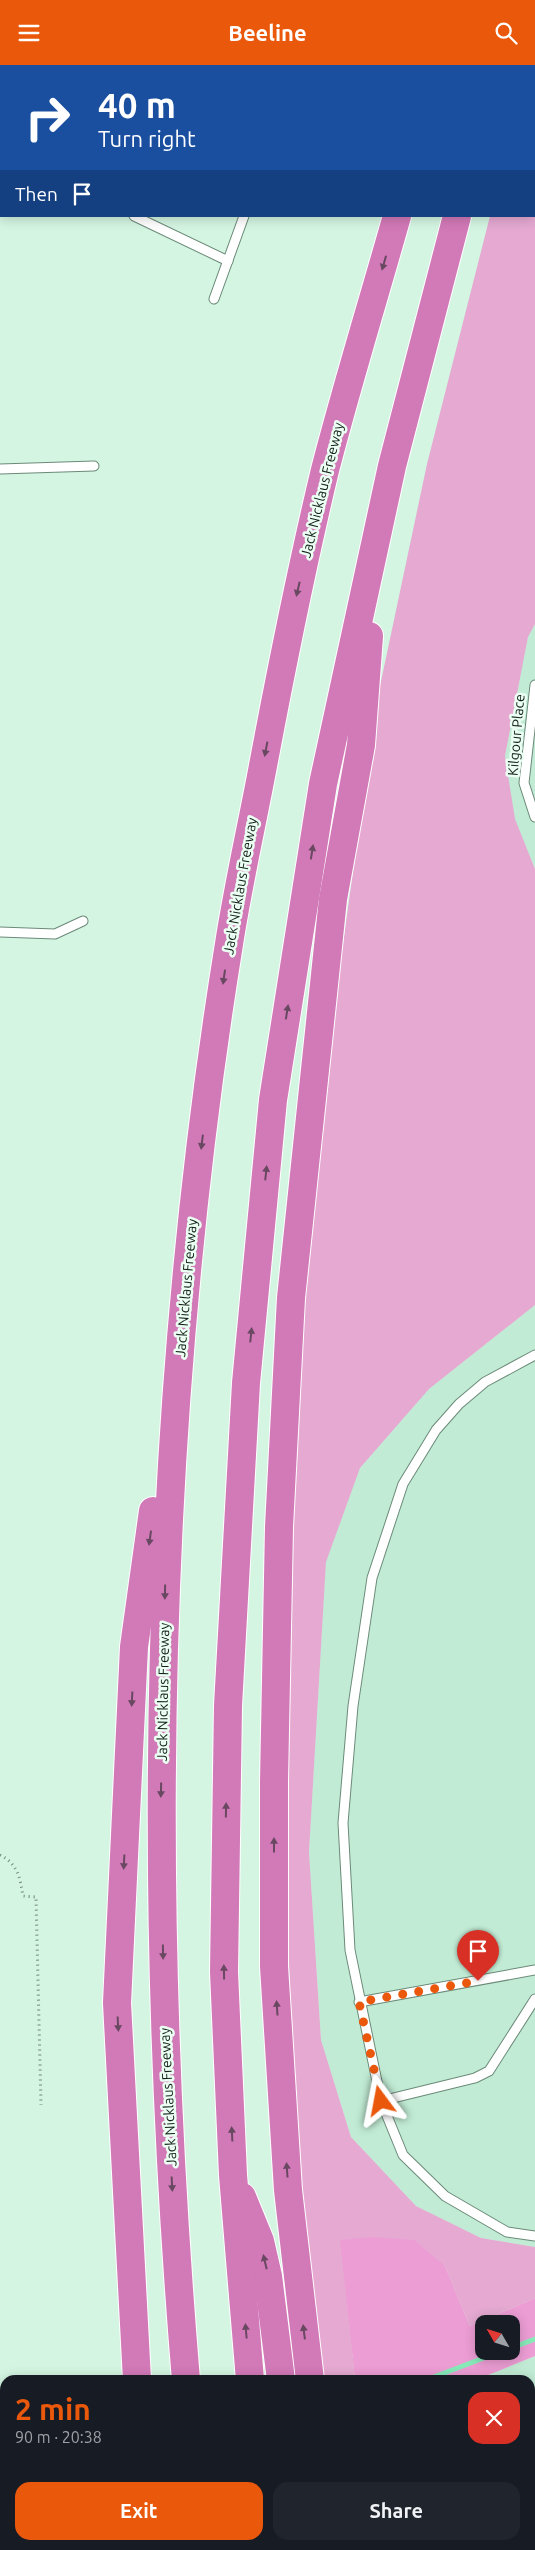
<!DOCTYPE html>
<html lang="en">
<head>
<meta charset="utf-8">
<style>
	body { margin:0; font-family:Ubuntu,sans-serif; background:#20242c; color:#f1f3f6; height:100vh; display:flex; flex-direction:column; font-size:19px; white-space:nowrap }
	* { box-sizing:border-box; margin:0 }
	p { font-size:16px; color:#9ea1a6 }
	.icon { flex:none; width:28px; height:28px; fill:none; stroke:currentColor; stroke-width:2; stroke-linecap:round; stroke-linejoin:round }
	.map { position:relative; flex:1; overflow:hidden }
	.sheet { position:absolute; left:0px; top:2310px; width:535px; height:175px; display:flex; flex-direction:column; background:#171b24; border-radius:15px 15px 0 0; box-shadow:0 2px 12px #0003 }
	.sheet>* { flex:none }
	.banner { position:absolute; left:0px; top:0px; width:535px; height:152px; box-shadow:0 2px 12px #0003; background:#1a4fa0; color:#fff; overflow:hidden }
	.needle { width:32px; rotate:309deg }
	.controls { position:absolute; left:475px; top:2250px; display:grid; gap:10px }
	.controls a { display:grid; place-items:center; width:45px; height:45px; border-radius:10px; background:#171b24; box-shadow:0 2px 12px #0003; font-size:25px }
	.pin { position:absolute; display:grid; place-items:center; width:42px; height:42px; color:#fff; margin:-51px -21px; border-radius:50% 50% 50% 0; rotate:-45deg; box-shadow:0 0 5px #0007 }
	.pin .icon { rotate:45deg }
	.me { position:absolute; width:55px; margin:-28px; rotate:347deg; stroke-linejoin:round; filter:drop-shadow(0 0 4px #0008) }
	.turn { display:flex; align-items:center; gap:18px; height:105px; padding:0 15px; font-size:22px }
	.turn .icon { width:65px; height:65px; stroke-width:2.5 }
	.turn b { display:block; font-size:35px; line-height:42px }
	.then { display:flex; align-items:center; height:48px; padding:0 15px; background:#0003; gap:10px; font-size:19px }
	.round { display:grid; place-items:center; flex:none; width:52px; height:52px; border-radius:15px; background:#20242c }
	.headline { display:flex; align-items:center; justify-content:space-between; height:85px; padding:0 15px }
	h1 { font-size:30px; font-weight:700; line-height:38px; color:#ea580c }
	.primary-button { display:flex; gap:10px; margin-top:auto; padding:10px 15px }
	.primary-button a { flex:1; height:58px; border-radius:15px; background:#ea580c; color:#fff; font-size:20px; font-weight:700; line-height:58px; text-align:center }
	.primary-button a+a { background:#20242c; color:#f1f3f6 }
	header { display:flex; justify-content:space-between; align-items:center; height:65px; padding:0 15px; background:#ea580c; color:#fff; font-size:22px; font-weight:700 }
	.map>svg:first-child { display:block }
</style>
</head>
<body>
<header><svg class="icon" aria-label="menu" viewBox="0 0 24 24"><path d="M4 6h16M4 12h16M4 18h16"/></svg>Beeline<svg class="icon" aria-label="search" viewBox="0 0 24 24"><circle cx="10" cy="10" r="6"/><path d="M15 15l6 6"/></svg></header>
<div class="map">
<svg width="535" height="2485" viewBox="0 0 535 2485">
	<rect width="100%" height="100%" fill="#d4f5e2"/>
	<g fill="#c1ebd4">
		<polygon points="535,559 535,804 514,754 505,691 528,572"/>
		<polygon points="535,1240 535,2182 481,2173 416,2141 351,2072 321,1975 309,1787 326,1496 360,1403 429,1324"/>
		<polygon points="535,2291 535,2485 381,2485 380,2480 530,2480 530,2315 476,2315"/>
	</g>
	<polygon fill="#e5a9d2" points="535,6 535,559 528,572 505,691 515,754 535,804 535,1240 429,1324 360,1403 326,1497 309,1787 321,1975 351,2072 416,2141 481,2173 535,2182 535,2233 470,2261 445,2201 341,2175 355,2315 323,2315 308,2214 295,2059 282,1713 294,1347 319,1053 376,640 427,399 490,151 534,151"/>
	<path fill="#ec9dd4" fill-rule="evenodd" d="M373,2172L414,2175L445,2201L470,2261L535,2233V2291L476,2315H355L340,2175ZM484,2259H511V2286H484Z"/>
	<polygon fill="#87e9b8" points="83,0 330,0 329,1"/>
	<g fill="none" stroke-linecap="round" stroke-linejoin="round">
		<g stroke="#87e9b8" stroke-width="5">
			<polyline points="511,2283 535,2274"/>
			<polyline points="426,2315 502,2286"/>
			<polyline points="77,2485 84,2480"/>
		</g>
		<defs>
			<g id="service">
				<polyline points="134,151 228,196"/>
				<polyline points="214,234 244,151"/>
				<polyline points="0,404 94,401"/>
				<polyline points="535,620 524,718 535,752"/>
				<polyline points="0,867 55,869 83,856"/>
				<polyline points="535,1290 485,1317 459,1339 436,1365 403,1419 372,1513 353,1641 343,1758 350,1885 381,2036 403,2090 445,2131 507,2167 535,2171"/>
				<polyline points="359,1937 535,1905"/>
				<polyline points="381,2036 475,2013 489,2006 535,1934"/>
				<polyline points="530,2392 535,2405"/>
			</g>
			<g id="motorway">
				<polyline points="440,1 440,0"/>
				<polyline points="502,1 502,0"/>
				<polyline points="242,2132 260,2176 268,2211 281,2315"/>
				<polyline points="137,2315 117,1938 134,1582 153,1446"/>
				<path d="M186,2315C146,1837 152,1353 229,879C238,821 251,764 262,706C281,605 301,505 325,405C347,320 373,236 397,151"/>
				<polyline points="250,2315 233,2110 224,1907 228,1641 246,1318 273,1035 323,719 392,401 457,151"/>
				<polyline points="310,2315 288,2125 274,1901 274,1717 279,1462 291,1233 333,834 361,680 369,571"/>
				<polyline points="147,2480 148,2485"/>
				<polyline points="204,2480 204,2485"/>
				<polyline points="266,2480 266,2485"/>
				<polyline points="300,2480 301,2485"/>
				<polyline points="340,2480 341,2485"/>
			</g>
		</defs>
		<use href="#service" stroke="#6b8a79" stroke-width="11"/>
		<use href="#motorway" stroke="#fff" stroke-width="30"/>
		<g stroke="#70867a" stroke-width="3" stroke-dasharray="1 4" stroke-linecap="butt">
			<polyline points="30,0 32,1"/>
			<polyline points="337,1 337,0"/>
			<path d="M0,1790C18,1799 20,1813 23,1831L36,1832L41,2040"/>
			<polyline points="530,2469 535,2467"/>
			<polyline points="498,2485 508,2480"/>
		</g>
		<use href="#service" stroke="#fff" stroke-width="9"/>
		<use href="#motorway" stroke="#d279b8" stroke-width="28"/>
	</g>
	<defs><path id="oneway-solid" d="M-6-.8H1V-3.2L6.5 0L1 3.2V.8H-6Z" transform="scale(1.25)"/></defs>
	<g fill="#694861">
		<use href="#oneway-solid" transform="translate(384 198) rotate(106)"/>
		<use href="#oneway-solid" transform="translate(298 524) rotate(103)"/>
		<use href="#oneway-solid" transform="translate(266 684) rotate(101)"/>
		<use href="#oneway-solid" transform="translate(312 787) rotate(-81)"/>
		<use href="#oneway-solid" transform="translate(224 912) rotate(98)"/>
		<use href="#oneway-solid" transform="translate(287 947) rotate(-81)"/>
		<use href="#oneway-solid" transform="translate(202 1077) rotate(97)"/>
		<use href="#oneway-solid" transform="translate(266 1108) rotate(-84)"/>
		<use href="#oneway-solid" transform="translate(251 1270) rotate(-84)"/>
		<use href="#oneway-solid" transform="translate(150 1473) rotate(98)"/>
		<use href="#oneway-solid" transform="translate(165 1527) rotate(91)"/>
		<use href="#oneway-solid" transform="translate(132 1634) rotate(93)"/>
		<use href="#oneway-solid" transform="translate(161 1725) rotate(91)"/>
		<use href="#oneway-solid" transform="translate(226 1745) rotate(-89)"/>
		<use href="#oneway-solid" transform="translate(274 1780) rotate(-90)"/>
		<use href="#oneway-solid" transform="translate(124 1797) rotate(93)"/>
		<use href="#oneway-solid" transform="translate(163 1887) rotate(89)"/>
		<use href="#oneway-solid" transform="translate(224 1907) rotate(-91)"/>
		<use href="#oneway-solid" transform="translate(277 1943) rotate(-94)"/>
		<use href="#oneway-solid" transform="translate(118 1959) rotate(87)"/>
		<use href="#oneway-solid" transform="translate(232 2069) rotate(-93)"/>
		<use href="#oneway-solid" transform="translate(287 2105) rotate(-94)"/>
		<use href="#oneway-solid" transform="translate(172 2119) rotate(87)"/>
		<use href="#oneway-solid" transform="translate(265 2197) rotate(-103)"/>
		<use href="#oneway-solid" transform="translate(246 2266) rotate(-95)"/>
		<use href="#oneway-solid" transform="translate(304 2267) rotate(-97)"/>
	</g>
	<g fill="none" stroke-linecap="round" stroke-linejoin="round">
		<polyline stroke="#ea580c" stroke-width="9" stroke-dasharray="0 16.2" points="381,2036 359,1937 478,1916"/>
	</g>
	<g text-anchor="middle" stroke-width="5" stroke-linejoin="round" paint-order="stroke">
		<g font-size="14" fill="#14201a" stroke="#ebfff3">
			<text transform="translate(322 425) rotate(-76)" y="5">Jack Nicklaus Freeway</text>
			<text transform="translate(516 670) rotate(-85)" y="5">Kilgour Place</text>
			<text transform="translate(240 821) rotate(-80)" y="5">Jack Nicklaus Freeway</text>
			<text transform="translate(186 1223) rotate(-85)" y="5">Jack Nicklaus Freeway</text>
			<text transform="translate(163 1627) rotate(-89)" y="5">Jack Nicklaus Freeway</text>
			<text transform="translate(168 2032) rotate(-93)" y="5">Jack Nicklaus Freeway</text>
		</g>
	</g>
</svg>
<div class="controls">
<a><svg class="needle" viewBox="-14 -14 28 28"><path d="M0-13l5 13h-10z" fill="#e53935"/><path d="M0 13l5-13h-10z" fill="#9ea1a6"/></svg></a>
</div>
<div class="pin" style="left:478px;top:1916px;background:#d93025"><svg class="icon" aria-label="arrive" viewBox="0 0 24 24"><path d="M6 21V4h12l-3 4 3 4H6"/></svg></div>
<svg class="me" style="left:381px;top:2036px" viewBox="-20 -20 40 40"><path d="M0-17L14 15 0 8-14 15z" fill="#ea580c" stroke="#fff" stroke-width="4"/></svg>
<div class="banner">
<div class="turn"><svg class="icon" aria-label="right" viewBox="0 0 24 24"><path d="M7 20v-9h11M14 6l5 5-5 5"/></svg><div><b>40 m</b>Turn right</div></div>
<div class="then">Then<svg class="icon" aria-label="arrive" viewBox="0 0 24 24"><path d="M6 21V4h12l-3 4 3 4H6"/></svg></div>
</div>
<section class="sheet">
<div class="headline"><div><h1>2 min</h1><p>90 m · 20:38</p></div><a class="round" style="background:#d93025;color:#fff"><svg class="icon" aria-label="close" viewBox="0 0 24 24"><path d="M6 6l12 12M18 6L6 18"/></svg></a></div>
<div class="primary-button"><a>Exit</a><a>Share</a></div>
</section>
</div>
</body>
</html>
